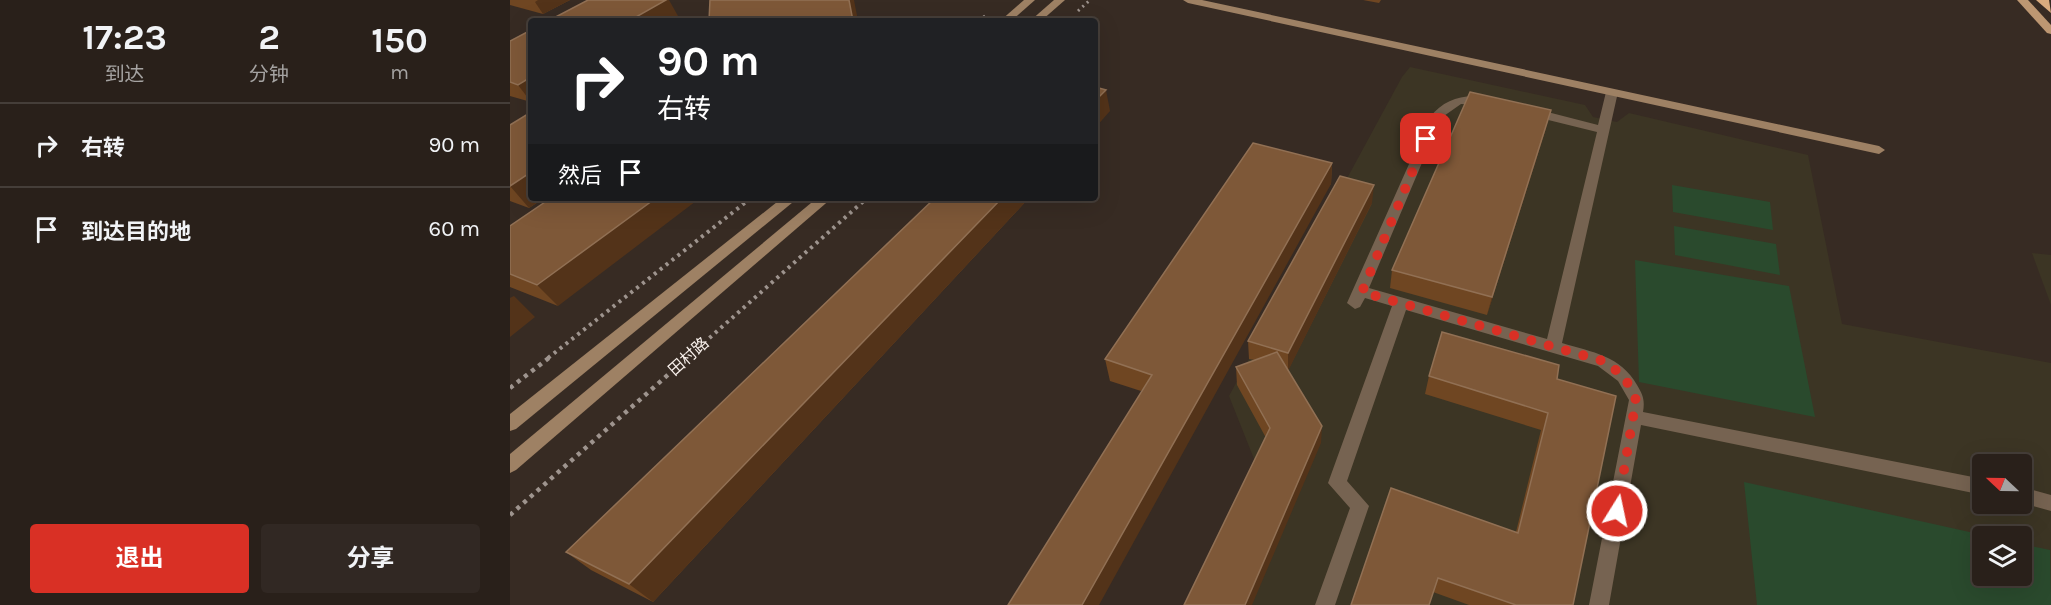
<!DOCTYPE html>
<html lang="zh">
<head>
<meta charset="utf-8">
<style>
	body { margin:0; font-family:Karla,"Noto Sans SC",sans-serif; background:#312823; color:#f1f3f6; height:100vh; display:flex; flex-direction:column; font-size:22px; white-space:nowrap }
	* { box-sizing:border-box; margin:0 }
	p { font-size:20px; color:#a5a3a2 }
	.icon { flex:none; width:33px; height:33px; fill:none; stroke:currentColor; stroke-width:2; stroke-linecap:round; stroke-linejoin:round }
	.map { position:relative; flex:1; overflow:hidden }
	.sheet { display:flex; flex-direction:column; background:#29201a; width:510px }
	.sheet>* { flex:none }
	.guide { position:absolute; left:18px; top:18px; width:570px; height:183px; border-radius:6px; box-shadow:0 6px 24px #0002,0 0 0 2px #453e39; background:#202124; color:#fff; overflow:hidden }
	.needle { width:39px; rotate:292deg }
	.buttons { position:absolute; left:1462px; top:454px; display:grid; gap:12px }
	.buttons a { display:grid; place-items:center; width:60px; height:60px; border-radius:6px; background:#29201a; box-shadow:0 6px 24px #0002,0 0 0 2px #453e39; font-size:30px }
	.pin { position:absolute; display:grid; place-items:center; width:51px; height:51px; color:#fff; margin:-26px; border-radius:12px; box-shadow:0 3px 9px #0006 }
	.me { position:absolute; width:66px; margin:-33px; rotate:10deg; stroke-linejoin:round; filter:drop-shadow(0 0 4px #0008) }
	.turn { display:flex; align-items:center; gap:21px; height:126px; padding:0 30px; font-size:27px }
	.turn .icon { width:78px; height:78px; stroke-width:2.5 }
	.turn b { display:block; font-size:42px; line-height:51px }
	.then { display:flex; align-items:center; height:57px; padding:0 30px; background:#0003; gap:12px; font-size:22px }
	.eta { display:flex; justify-content:space-evenly; align-items:center; height:102px; text-align:center }
	.eta b { font-size:36px; font-weight:700; line-height:42px }
	.primary-button { display:flex; gap:12px; margin-top:auto; padding:12px 30px }
	.primary-button a { flex:1; height:69px; border-radius:6px; background:#d93025; color:#fff; font-size:24px; font-weight:700; line-height:69px; text-align:center }
	.primary-button a+a { background:#312823; color:#f1f3f6 }
	ul { padding:0; list-style:none }
	li { display:flex; align-items:center; gap:18px; height:84px; padding:0 30px; border-top:2px solid #453e39 }
	li div { flex:1 }
	li b { display:block; font-size:22px }
	li em { font-style:normal }
	main { display:flex; flex:1; min-height:0 }
	.map>svg:first-child { display:block }
</style>
</head>
<body>
<main>
<section class="sheet">
<div class="eta">
<div><b>17:23</b><p>到达</p></div>
<div><b>2</b><p>分钟</p></div>
<div><b>150</b><p>m</p></div>
</div>
<ul>
<li><svg class="icon" aria-label="right" viewBox="0 0 24 24"><path d="M7 20v-9h11M14 6l5 5-5 5"/></svg><div><b>右转</b></div><em>90 m</em></li>
<li><svg class="icon" aria-label="arrive" viewBox="0 0 24 24"><path d="M6 21V4h12l-3 4 3 4H6"/></svg><div><b>到达目的地</b></div><em>60 m</em></li>
</ul>
<div class="primary-button"><a>退出</a><a>分享</a></div>
</section>
<div class="map">
<svg width="1541" height="605" viewBox="0 0 1541 605">
	<rect width="100%" height="100%" fill="#372b23"/>
	<g fill="#3c3524" fill-rule="evenodd">
		<path d="M900,67L1075,105L1083,117L1107,122L1119,113L1298,155L1332,324L1541,363V605H684L748,469L719,396L892,77ZM1473,465H1512V504H1473ZM1473,537H1512V576H1473Z"/>
		<polygon points="1522,253 1541,255 1541,305"/>
	</g>
	<g fill="#2a4a2d">
		<polygon points="1162,185 1260,202 1263,230 1163,212"/>
		<polygon points="1164,226 1266,244 1270,275 1165,255"/>
		<polygon points="1125,260 1279,286 1305,417 1129,382"/>
		<polygon points="1234,482 1482,537 1473,537 1473,576 1512,576 1512,544 1540,550 1541,605 1247,605"/>
	</g>
	<g fill="none" stroke-linecap="round" stroke-linejoin="round">
		<g stroke="#9e948e" stroke-width="3" stroke-dasharray="2 4" stroke-linecap="butt">
			<polyline points="568,11 580,0"/>
			<polyline points="469,21 476,15"/>
		</g>
		<g stroke="#9e948e" stroke-width="4" stroke-dasharray="3 4.5" stroke-linecap="butt">
			<polyline points="38,358 241,198"/>
			<polyline points="177,358 357,198"/>
		</g>
		<g stroke="#9e948e" stroke-width="4.5" stroke-dasharray="4 5" stroke-linecap="butt">
			<polyline points="0,388 40,357"/>
			<polyline points="0,515 178,357"/>
		</g>
		<g fill="#766351" fill-rule="evenodd">
			<path d="M1102,89L1108,92L1052,343C1082,352 1111,356 1127,385C1133,395 1135,400 1133,412L1473,479V495L1131,425L1099,605H1079L1119,400L1108,381L1088,366L896,310L837,481L859,506L825,605H805L840,508L818,483L882,306L855,298L850,307L845,309L837,303L920,117C935,98 956,93 979,98L981,101L975,105L951,104L931,118L859,288L1037,339L1087,132L1018,115L1016,112L1022,108L1088,125L1096,92Z"/>
			<polygon points="1512,487 1541,495 1541,511 1512,503"/>
		</g>
		<g fill="#9e8164" fill-rule="evenodd">
			<polygon points="514,0 525,0 501,21 490,21"/>
			<polygon points="544,0 555,0 531,21 520,21"/>
			<polygon points="673,0 692,0 1369,146 1375,150 1369,154 678,3"/>
			<polygon points="272,198 288,198 6,429 0,431 0,414"/>
			<polygon points="307,198 322,198 6,470 0,473 0,454"/>
		</g>
		<polygon fill="#bd9772" fill-rule="evenodd" points="1507,0 1518,0 1541,25 1541,34 1537,33"/>
		<polygon fill="#d9ab7e" fill-rule="evenodd" points="1526,0 1539,0 1541,13"/>
	</g>
	<g fill="#6f4622">
		<polygon points="0,0 60,0 33,14 0,5"/>
		<polygon points="853,0 871,0 869,3"/>
		<polygon points="21,30 21,102 0,96 0,41"/>
		<polygon points="0,125 21,198 34,198 19,208 0,201"/>
		<polygon points="1036,128 977,315 880,288 882,270"/>
		<polygon points="822,163 821,184 631,391 600,381 595,359"/>
		<polygon points="425,198 519,198 143,602 81,570 56,552"/>
		<polygon points="862,203 778,370 811,443 755,436 727,385 726,367 745,360 739,359 738,341"/>
		<polygon points="0,226 48,306 0,287"/>
		<polygon points="919,376 1047,379 1063,605 959,605 923,592 881,488 1006,532 1031,430 915,394"/>
	</g>
	<g fill="#533319">
		<polygon points="28,0 60,0 33,14 25,2"/>
		<polygon points="156,0 159,0 168,16 160,21 119,21"/>
		<polygon points="339,0 344,0 348,21 343,21"/>
		<polygon points="21,77 21,102 8,85"/>
		<polygon points="596,90 600,111 585,128 585,101"/>
		<polygon points="1041,110 1036,128 977,315 982,297"/>
		<polygon points="822,163 821,184 589,605 572,605"/>
		<polygon points="21,172 21,198 34,198 19,208 0,186"/>
		<polygon points="864,185 862,203 778,371 778,353"/>
		<polygon points="146,198 190,198 48,306 27,285"/>
		<polygon points="492,198 519,198 143,602 119,584"/>
		<polygon points="4,296 25,317 0,337 0,298"/>
		<polygon points="812,426 811,443 742,605 735,605"/>
	</g>
	<g fill="#7e5838" stroke="#917054" stroke-width="1.5">
		<polygon points="78,0 156,0 119,21 38,21"/>
		<polygon points="200,0 339,0 343,21 199,21"/>
		<polygon points="21,30 21,77 8,85 0,82 0,41"/>
		<polygon points="585,87 596,90 585,101"/>
		<polygon points="960,92 1041,110 982,297 882,270"/>
		<polygon points="21,112 21,172 0,186 0,125"/>
		<polygon points="743,143 822,163 572,605 498,605 642,375 595,359"/>
		<polygon points="830,176 864,185 778,353 738,341"/>
		<polygon points="41,198 146,198 27,285 0,274 0,226"/>
		<polygon points="425,198 492,198 119,584 56,552"/>
		<polygon points="932,332 1049,365 1047,379 1106,396 1063,605 1006,605 928,578 919,605 841,605 881,488 1008,533 1038,413 919,376"/>
		<polygon points="767,352 812,426 735,605 674,605 760,428 726,367"/>
	</g>
	<g fill="none" stroke-linecap="round" stroke-linejoin="round">
		<polyline stroke="#d93025" stroke-width="10" stroke-dasharray="0 18" points="916,139 852,292 1093,361 1114,376 1126,400 1107,511"/>
	</g>
	<g text-anchor="middle" stroke-width="4.5" stroke-linejoin="round" paint-order="stroke">
		<g font-size="16" fill="#f9f1ec" stroke="#372b23">
			<text transform="translate(178 356) rotate(-42)" y="6">田村路</text>
		</g>
	</g>
</svg>
<div class="buttons">
<a><svg class="needle" viewBox="-14 -14 28 28"><path d="M0-13l5 13h-10z" fill="#e53935"/><path d="M0 13l5-13h-10z" fill="#a5a3a2"/></svg></a>
<a><svg class="icon" aria-label="layers" viewBox="0 0 24 24"><path d="M12 4l9 5-9 5-9-5zM3 14l9 5 9-5"/></svg></a>
</div>
<div class="pin" style="left:916px;top:139px;background:#d93025"><svg class="icon" aria-label="arrive" viewBox="0 0 24 24"><path d="M6 21V4h12l-3 4 3 4H6"/></svg></div>
<svg class="me" style="left:1107px;top:511px" viewBox="-20 -20 40 40"><circle r="17" fill="#d93025" stroke="#fff" stroke-width="3"/><path d="M0-11L8 9 0 5-8 9z" fill="#fff"/></svg>
<div class="guide">
<div class="turn"><svg class="icon" aria-label="right" viewBox="0 0 24 24"><path d="M7 20v-9h11M14 6l5 5-5 5"/></svg><div><b>90 m</b>右转</div></div>
<div class="then">然后<svg class="icon" aria-label="arrive" viewBox="0 0 24 24"><path d="M6 21V4h12l-3 4 3 4H6"/></svg></div>
</div>
</div>
</main>
</body>
</html>
